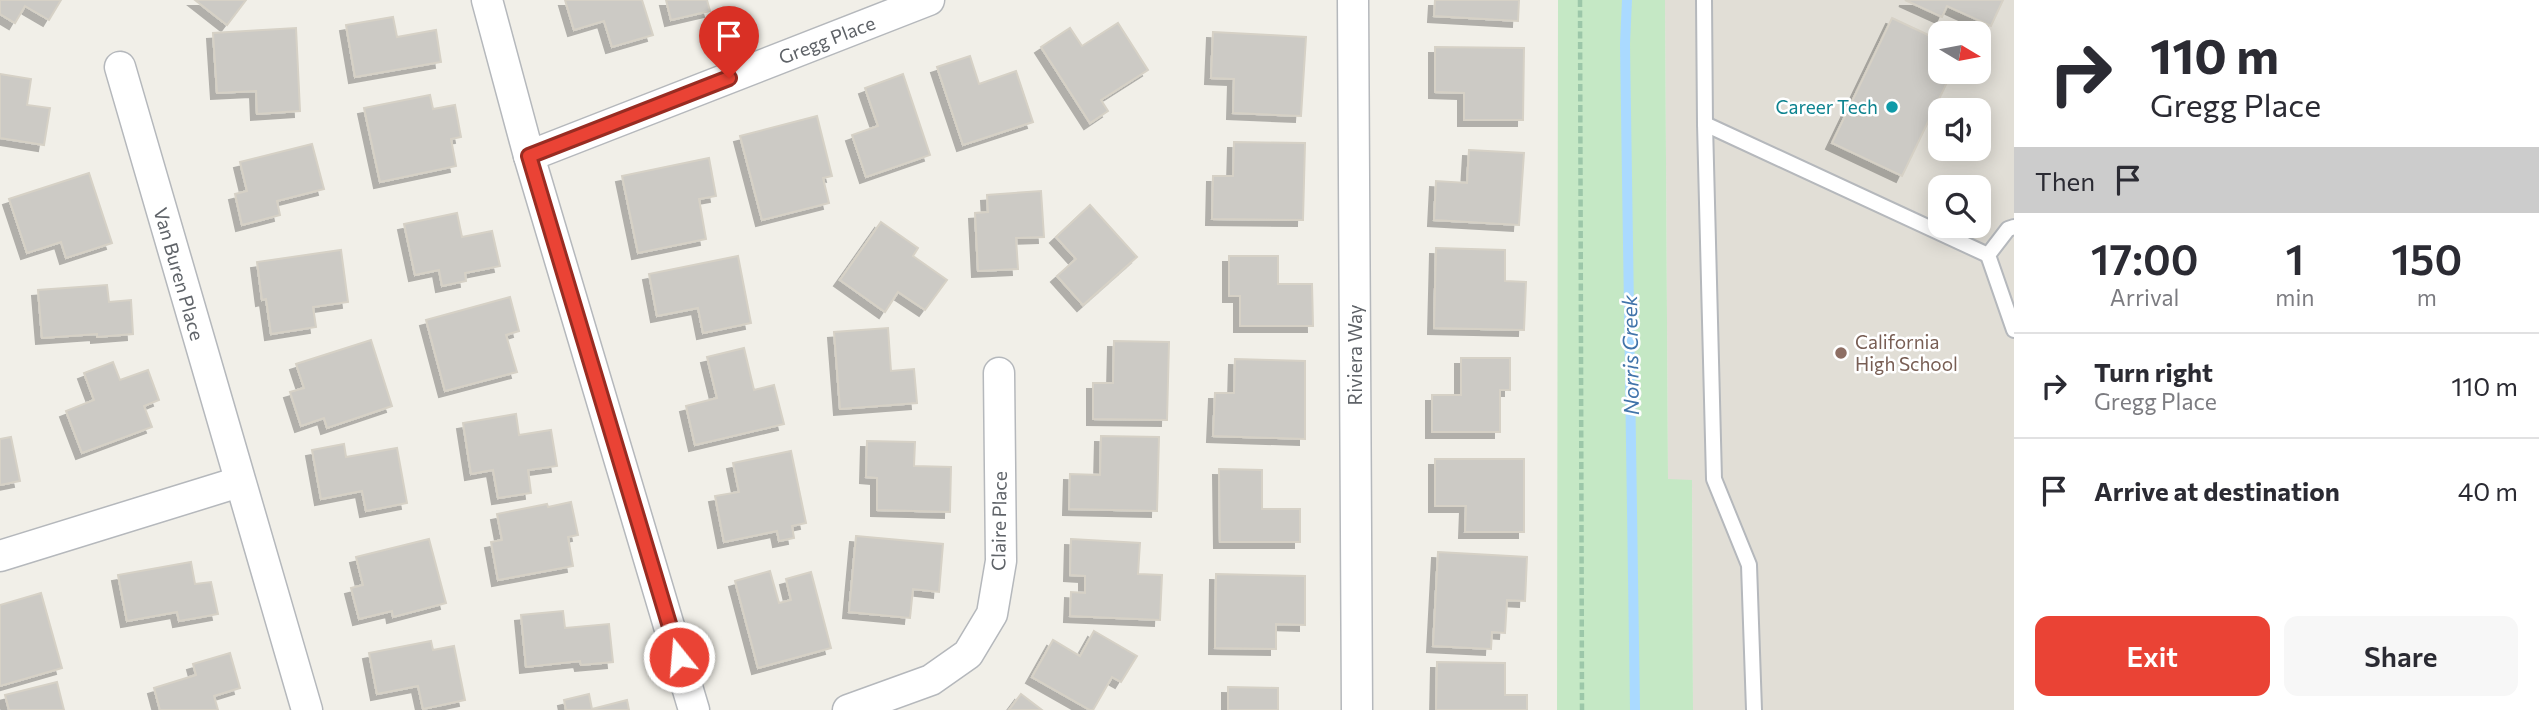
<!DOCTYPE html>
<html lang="en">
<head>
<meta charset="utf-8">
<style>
	body { margin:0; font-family:Commissioner,sans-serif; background:#f7f7f7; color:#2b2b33; height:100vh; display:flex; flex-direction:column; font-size:26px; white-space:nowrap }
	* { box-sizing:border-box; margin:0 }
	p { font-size:23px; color:#7c7c81 }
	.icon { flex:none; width:38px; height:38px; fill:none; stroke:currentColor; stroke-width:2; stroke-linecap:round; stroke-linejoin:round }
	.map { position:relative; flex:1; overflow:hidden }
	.sheet { display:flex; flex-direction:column; background:#fff; width:525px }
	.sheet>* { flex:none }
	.top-card { background:#fff; color:#2b2b33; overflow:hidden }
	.needle { width:46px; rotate:100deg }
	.fabs { position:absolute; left:1928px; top:21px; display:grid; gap:14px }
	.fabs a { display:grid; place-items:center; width:63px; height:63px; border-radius:14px; background:#fff; box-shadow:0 4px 18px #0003; font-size:35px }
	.pin { position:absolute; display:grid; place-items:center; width:60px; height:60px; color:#fff; margin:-72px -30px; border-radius:50% 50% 50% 0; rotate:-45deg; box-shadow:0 0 7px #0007 }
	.pin .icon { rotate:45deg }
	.me { position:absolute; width:77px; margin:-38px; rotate:343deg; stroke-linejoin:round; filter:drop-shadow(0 0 5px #0008) }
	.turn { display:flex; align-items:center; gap:24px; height:147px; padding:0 21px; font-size:32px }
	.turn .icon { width:91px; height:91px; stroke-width:2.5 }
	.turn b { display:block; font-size:49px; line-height:60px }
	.then { display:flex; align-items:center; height:66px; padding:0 21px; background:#0003; gap:14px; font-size:26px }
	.eta { display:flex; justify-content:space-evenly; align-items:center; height:119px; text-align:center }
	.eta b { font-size:42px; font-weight:600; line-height:49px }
	.button { display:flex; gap:14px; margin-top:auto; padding:14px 21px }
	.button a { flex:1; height:80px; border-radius:14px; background:#ea4335; color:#fff; font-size:28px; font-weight:600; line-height:80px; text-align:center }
	.button a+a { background:#f7f7f7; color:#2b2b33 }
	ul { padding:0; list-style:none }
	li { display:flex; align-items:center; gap:21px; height:105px; padding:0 21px; border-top:2px solid #e1e1e2 }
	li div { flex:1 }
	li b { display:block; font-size:26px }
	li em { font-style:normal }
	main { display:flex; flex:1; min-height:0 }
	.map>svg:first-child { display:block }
</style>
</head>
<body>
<main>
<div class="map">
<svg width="2014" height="710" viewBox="0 0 2014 710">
	<defs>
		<filter id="shadow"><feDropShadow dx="-6" dy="6" stdDeviation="0" flood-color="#0004"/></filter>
	</defs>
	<rect width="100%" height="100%" fill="#f1efe8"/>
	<path fill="#e1ded6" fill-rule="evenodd" d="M1665,0H2014V710H1693L1692,480H1668ZM1941,33H1979V72H1941ZM1941,110H1979V149H1941ZM1941,187H1979V226H1941Z"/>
	<polygon fill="#c5e8c5" points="1558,0 1665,0 1668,479 1692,480 1693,710 1557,710"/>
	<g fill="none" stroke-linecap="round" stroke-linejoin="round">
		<polyline stroke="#aadaff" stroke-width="10" points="1627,0 1625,44 1635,710"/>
	</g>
	<g fill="#cccac5" stroke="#d6d1c6" stroke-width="2" filter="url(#shadow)">
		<polygon points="0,0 61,0 49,20 25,6 15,23 0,14"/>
		<polygon points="195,0 246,0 227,25"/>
		<polygon points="565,0 642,0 653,35 612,47 604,21 574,30"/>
		<polygon points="666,0 707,0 710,11 671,20"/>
		<polygon points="1435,0 1519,0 1518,21 1434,16"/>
		<polygon points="1905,0 2003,0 1991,26 1947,6 1942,17"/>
		<polygon points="393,17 397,37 436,30 441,62 355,77 346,25"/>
		<polygon points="1892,18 1941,41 1941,72 1952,72 1902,176 1832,143"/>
		<polygon points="1118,23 1148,70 1101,100 1108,111 1090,123 1041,47 1070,28 1082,46"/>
		<polygon points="296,28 300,111 257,114 256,91 217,93 213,33"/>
		<polygon points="1213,32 1306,37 1301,116 1233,113 1234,79 1211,78"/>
		<polygon points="1435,47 1524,48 1523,120 1464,120 1464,93 1435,92"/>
		<polygon points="970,56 979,84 1016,71 1033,122 963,145 937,67"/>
		<polygon points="0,74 31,79 27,105 50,108 44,145 0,138"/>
		<polygon points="903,74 930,155 866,177 852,135 878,126 865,88"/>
		<polygon points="430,95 433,109 455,105 461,137 451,139 456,166 380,182 364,108"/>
		<polygon points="817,116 832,176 823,178 829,203 762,220 740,136"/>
		<polygon points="1234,142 1305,143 1303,220 1212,219 1213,176 1233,176"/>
		<polygon points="312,144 324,189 277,201 280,215 242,225 235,194 247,191 240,162"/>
		<polygon points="1469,150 1524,153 1519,225 1434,220 1436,181 1467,183"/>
		<polygon points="709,158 716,196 699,199 706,239 638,253 622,176"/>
		<polygon points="89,173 112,243 66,258 61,242 27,253 9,199"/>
		<polygon points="1041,191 1044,237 1016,238 1018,269 978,271 975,213 988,212 987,195"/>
		<polygon points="1090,205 1137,257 1083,305 1057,276 1076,259 1056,237"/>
		<polygon points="457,213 462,237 492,231 500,266 465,273 466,281 442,286 439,270 415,275 404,224"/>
		<polygon points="881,222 918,248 913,256 947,280 925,310 898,292 885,312 840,280"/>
		<polygon points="1436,248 1505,250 1505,281 1526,282 1524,330 1434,328"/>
		<polygon points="341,250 348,302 313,307 316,327 271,334 266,299 262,300 257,262"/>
		<polygon points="738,256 751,323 703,333 698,308 657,316 649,274"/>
		<polygon points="1229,256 1278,256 1278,284 1312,284 1313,326 1240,326 1240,296 1229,296"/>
		<polygon points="107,285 109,302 131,300 133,334 97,337 97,334 42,338 38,290"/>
		<polygon points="510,297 519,331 506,335 517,372 445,391 426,320"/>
		<polygon points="888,328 891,371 914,369 917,403 840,409 834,332"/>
		<polygon points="371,340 392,406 327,428 324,418 301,426 290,392 304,388 296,364"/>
		<polygon points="1114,341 1169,342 1167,420 1093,419 1093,383 1113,383"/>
		<polygon points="744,348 754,390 774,385 784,424 695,445 686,406 717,398 707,357"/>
		<polygon points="1461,358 1510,358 1510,390 1500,390 1500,432 1432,432 1432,395 1461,395"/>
		<polygon points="1235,359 1305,361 1305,439 1213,436 1215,393 1234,393"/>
		<polygon points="113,362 120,380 148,370 159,400 144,406 152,427 82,453 66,411 94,400 84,373"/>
		<polygon points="516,414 519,435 551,430 557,466 528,470 531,493 498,498 493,470 471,474 463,423"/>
		<polygon points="1101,436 1159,437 1157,511 1069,509 1070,474 1100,475"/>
		<polygon points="11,437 20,481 0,485 0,439"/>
		<polygon points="867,441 915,442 914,466 951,467 950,512 877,510 877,478 866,477"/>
		<polygon points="344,444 346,457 397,448 407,503 366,511 362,491 321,499 312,450"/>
		<polygon points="791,451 806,523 792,526 794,538 779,541 777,531 724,542 715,496 739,492 733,463"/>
		<polygon points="1435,459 1524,459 1524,532 1465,532 1466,506 1435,506"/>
		<polygon points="1219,469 1262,470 1262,509 1300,509 1300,542 1220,542"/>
		<polygon points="571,502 578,535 568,537 573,566 498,580 491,542 502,540 497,514 547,504 548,507"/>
		<polygon points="856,536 943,544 939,592 913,589 910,618 849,612"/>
		<polygon points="429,539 446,603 393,617 392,611 359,619 351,588 363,585 356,557"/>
		<polygon points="1071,539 1140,543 1138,574 1162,575 1160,620 1070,616 1071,592 1085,593 1085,576 1070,575"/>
		<polygon points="1438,552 1527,557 1525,601 1507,600 1505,633 1492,632 1491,649 1433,646"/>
		<polygon points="191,562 195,584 211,582 218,614 179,621 177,612 127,621 118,575"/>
		<polygon points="770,571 779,603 791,600 786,579 811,572 831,648 758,668 735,581"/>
		<polygon points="1216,574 1305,576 1305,625 1276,624 1276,649 1215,648"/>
		<polygon points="41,593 62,668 0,686 0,605"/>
		<polygon points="563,611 565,628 609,624 613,662 581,665 580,661 526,667 521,615"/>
		<polygon points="1094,631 1137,656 1121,682 1112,677 1093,710 1090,710 1032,677 1053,640 1080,656"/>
		<polygon points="431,641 433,650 454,646 465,700 423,709 418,686 377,694 369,653"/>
		<polygon points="230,653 240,688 214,696 218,710 160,710 154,688 196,675 193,664"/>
		<polygon points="1437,662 1505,663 1505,695 1527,695 1527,710 1436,710"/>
		<polygon points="57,682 64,710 9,710 5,695"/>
		<polygon points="1228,687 1278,688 1278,710 1228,710"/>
		<polygon points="589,694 592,709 627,700 629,710 566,710 564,700"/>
		<polygon points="1021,694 1042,710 1009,710"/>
	</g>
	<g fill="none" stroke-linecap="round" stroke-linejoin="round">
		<defs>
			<g id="service">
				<polyline points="1704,0 1705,124 1714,479 1749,565 1754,710"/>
				<polyline points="1705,124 1988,255"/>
				<polyline points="2014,227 2008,229 1988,255 2014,330"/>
			</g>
			<g id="minor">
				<polyline points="487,0 529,156 694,710"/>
				<polyline points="1353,0 1357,710"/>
				<polyline points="120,67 307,710"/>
				<polyline points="529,156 929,0"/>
				<polyline points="0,556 239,482"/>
				<polyline points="848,710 931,680 968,654 992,614 1001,561 999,373"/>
			</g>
		</defs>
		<use href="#service" stroke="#b5b8bc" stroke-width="18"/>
		<use href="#minor" stroke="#b5b8bc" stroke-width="33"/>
		<polyline stroke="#9cc7a9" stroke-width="4.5" stroke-dasharray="7 3.5" stroke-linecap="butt" points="1580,0 1582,710"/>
		<use href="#service" stroke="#fff" stroke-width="14"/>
		<use href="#minor" stroke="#fff" stroke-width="30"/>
	</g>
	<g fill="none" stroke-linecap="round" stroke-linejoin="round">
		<defs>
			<polyline id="route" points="679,657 529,156 729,78"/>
		</defs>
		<use href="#route" stroke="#982c22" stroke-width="18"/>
		<use href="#route" stroke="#ea4335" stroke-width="12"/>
	</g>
	<circle fill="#0f9aa8" stroke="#fff" stroke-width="2.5" cx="1892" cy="107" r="7"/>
	<circle fill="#8d6e63" stroke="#fff" stroke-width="2.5" cx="1841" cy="353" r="7"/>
	<g text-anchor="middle" stroke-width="5" stroke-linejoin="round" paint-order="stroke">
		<g font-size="19" fill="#5f6368" stroke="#fff">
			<text transform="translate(827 40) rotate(-21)" y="7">Gregg Place</text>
			<text transform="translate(179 274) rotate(74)" y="7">Van Buren Place</text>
			<text transform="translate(1355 355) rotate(-90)" y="7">Riviera Way</text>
			<text transform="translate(999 521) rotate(-89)" y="7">Claire Place</text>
		</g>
		<g font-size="19" fill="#0d838f" stroke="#fff" text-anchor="end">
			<text x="1878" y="114">Career Tech</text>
		</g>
		<g font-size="19" fill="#785e54" stroke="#fff" text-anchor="start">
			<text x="1855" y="349">California<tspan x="1855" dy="22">High School</tspan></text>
		</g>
		<g font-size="21" font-style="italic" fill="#4174aa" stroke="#fff">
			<text transform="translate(1631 355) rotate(-91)" y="7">Norris Creek</text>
		</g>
	</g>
</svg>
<div class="fabs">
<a><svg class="needle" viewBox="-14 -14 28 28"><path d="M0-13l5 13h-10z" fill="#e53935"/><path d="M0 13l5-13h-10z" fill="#7c7c81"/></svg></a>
<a><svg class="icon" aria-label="sound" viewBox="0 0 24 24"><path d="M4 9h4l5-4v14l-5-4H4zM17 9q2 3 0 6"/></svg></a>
<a><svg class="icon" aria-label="search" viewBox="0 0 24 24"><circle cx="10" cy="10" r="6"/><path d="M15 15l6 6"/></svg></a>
</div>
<div class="pin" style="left:729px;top:78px;background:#d93025"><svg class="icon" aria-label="arrive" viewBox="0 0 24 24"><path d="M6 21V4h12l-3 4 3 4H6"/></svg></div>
<svg class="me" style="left:679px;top:657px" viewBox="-20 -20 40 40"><circle r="17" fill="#ea4335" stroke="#fff" stroke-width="3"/><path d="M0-11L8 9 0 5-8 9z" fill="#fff"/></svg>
</div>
<section class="sheet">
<div class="top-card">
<div class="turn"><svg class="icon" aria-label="right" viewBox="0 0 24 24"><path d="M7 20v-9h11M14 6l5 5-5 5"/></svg><div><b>110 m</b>Gregg Place</div></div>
<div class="then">Then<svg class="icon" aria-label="arrive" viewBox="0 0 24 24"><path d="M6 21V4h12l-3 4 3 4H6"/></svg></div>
</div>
<div class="eta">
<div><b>17:00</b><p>Arrival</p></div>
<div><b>1</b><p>min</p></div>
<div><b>150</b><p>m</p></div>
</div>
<ul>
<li><svg class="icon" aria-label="right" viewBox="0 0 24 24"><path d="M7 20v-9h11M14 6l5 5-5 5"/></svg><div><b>Turn right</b><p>Gregg Place</p></div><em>110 m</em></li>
<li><svg class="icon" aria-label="arrive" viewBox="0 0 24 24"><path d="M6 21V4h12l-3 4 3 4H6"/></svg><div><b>Arrive at destination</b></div><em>40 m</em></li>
</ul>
<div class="button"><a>Exit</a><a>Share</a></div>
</section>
</main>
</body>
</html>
